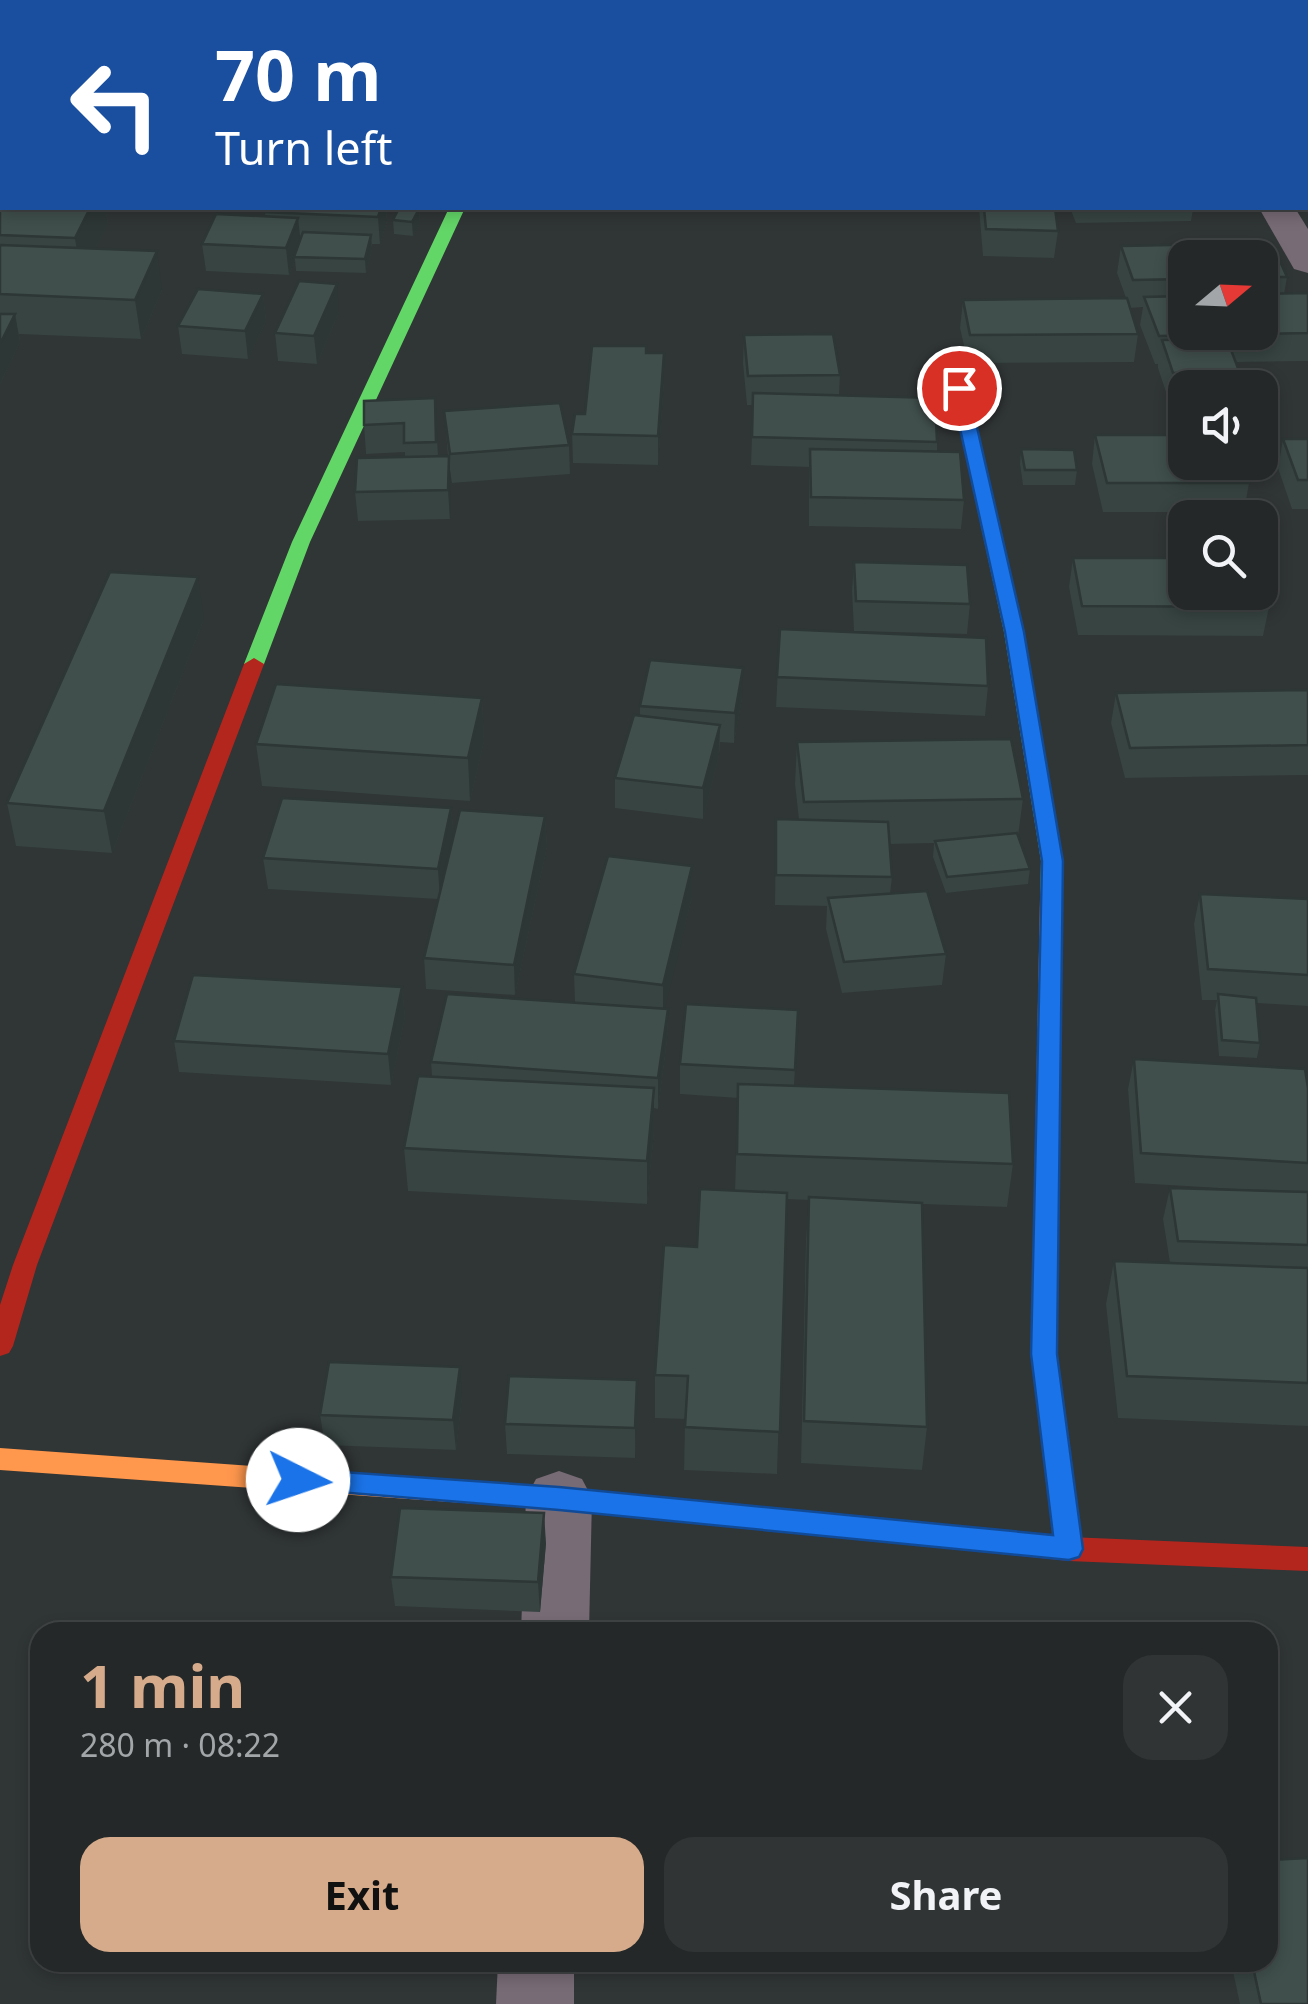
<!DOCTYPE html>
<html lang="en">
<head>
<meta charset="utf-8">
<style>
	body { margin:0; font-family:"Noto Sans",sans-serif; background:#303434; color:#f1f3f6; height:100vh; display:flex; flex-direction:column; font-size:38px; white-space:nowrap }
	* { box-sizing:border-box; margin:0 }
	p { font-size:32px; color:#a3a6a8 }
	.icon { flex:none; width:55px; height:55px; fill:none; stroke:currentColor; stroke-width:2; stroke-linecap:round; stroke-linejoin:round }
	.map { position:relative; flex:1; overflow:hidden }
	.drawer { position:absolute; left:30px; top:1622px; width:1248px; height:350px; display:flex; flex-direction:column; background:#242828; border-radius:30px; box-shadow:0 5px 15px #0003,0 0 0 2px #414445 }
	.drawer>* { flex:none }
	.top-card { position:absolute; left:0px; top:0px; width:1310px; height:210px; box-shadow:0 5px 15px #0003,0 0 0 2px #414445; background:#1a4fa0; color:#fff; overflow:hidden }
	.needle { width:65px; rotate:71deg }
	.tools { position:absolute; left:1168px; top:240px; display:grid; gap:20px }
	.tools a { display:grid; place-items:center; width:110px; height:110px; border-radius:20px; background:#242828; box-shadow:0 5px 15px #0003,0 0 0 2px #414445; font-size:50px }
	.pin { position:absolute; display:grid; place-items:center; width:85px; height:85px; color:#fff; margin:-42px; border:5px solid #fff; border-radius:50%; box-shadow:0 2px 10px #0007 }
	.me { position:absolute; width:110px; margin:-55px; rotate:94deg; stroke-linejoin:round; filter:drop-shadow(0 0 8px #0008) }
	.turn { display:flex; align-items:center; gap:35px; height:210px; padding:0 50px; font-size:45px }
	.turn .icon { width:130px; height:130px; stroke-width:2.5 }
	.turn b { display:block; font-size:70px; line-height:85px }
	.round { display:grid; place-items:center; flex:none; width:105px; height:105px; border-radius:30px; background:#303434 }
	.head { display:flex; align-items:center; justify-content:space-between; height:170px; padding:0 50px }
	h1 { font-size:60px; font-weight:700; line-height:75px; color:#d6ab8b }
	.button { display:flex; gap:20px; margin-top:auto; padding:20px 50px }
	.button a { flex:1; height:115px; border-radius:30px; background:#d6ab8b; color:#111; font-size:40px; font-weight:700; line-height:115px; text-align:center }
	.button a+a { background:#303434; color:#f1f3f6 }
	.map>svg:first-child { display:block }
</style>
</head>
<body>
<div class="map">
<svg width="1308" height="2004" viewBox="0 0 1308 2004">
	<rect width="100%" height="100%" fill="#303535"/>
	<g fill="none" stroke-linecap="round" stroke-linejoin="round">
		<g fill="#776b76" fill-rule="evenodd">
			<polygon points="1147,0 1179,0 1180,2 1148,2"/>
			<polygon points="1259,208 1295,208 1308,229 1308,273 1294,269"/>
			<polygon points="559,1471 582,1479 592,1498 589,1632 521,1632 526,1498 536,1479"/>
			<polygon points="498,1962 574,1962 574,2004 496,2004"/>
		</g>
		<g fill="#63d668" fill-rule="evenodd">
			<polygon points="449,208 465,208 310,542 264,664 254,670 247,668 244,664 292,542"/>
			<polygon points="959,383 967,388 1024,632 1063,861 1062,900 1051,907 1040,900 1041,861 1004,632 951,388"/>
		</g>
		<g fill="#ff974d" fill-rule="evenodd">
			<polygon points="1051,893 1062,900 1057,1354 1083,1549 1079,1557 1069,1561 1059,1557 1055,1549 1031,1354 1040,900"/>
			<polygon points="0,1448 577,1489 587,1492 590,1500 587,1508 577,1511 0,1470"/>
		</g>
		<g fill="#b3261e" fill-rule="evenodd">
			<polygon points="254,658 264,664 37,1265 13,1346 9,1353 0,1356 0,1305 13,1265 244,664"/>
			<polygon points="577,1489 1069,1537 1308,1547 1308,1571 1069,1561 577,1511 567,1508 564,1500 567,1492"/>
		</g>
	</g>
	<g fill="#374441" fill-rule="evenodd">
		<rect x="707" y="0" width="50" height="2"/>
		<rect x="848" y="0" width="48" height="2"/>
		<rect x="1019" y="0" width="66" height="2"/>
		<polygon points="1199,0 1308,0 1308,8 1308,2 1201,2"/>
		<polygon points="0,160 2,208 105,208 108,223 95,249 162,290 141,339 19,334 20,342 0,384"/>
		<polygon points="266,208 389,208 386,208 387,221 380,244 372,244 372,249 366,273 296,271 295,260 289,275 206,271 202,244 265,216"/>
		<polygon points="979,208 1055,208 1058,231 1054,258 983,256"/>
		<polygon points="1070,208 1207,208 1193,209 1191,221 1076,223"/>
		<polygon points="419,209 420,223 413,236 394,234 393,220"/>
		<path d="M1272,243L1287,277L1284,294L1308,293V361L1236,362L1239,371L1236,388H1185V400L1169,401L1158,368V364H1155L1140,325L1143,307L1130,308L1138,334L1134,362L968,363L960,328L963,300L1126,298L1117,273L1121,246ZM1185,258H1260V332H1185Z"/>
		<polygon points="263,294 266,321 248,359 182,354 178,326"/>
		<polygon points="339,312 317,364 278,361 275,333"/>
		<polygon points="744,335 840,375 839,395 937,442 937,451 964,500 961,529 809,526 809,467 751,465 753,405 747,405 743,363"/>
		<polygon points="646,353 664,381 658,465 573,463 572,434 585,414"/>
		<polygon points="435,398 438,456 448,456 444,411 569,445 570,474 452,483 449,464 450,519 358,521 355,492 405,457 405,452 366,454 364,425"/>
		<polygon points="1095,435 1249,483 1244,512 1103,512 1092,464"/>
		<polygon points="1283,439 1308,439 1308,509 1292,509 1278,468"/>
		<polygon points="1021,449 1077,470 1075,485 1023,485 1020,464"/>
		<polygon points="1073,558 1269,607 1263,636 1078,635 1069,587"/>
		<polygon points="854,562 970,604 967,634 854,631 852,591"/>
		<polygon points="204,619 112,853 16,846 7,803"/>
		<polygon points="780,629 988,686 985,716 776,707"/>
		<polygon points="1308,690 1308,775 1125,778 1111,723 1116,693"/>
		<polygon points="482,698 484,741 470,801 262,786 256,744"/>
		<polygon points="742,698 734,743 720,742 719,755 703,819 615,808 615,778 640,716 640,706"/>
		<polygon points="797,742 1023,799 1018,836 1030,869 1028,884 946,893 933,857 934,843 890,844 892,877 890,894 946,954 942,985 842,993 826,929 827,906 775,905 776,819 799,820 795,784"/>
		<polygon points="451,808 454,837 545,816 547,847 515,995 426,989 424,958 438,899 268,889 263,858"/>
		<polygon points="692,866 692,897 664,1009 668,1009 667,1040 658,1109 654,1108 654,1131 647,1204 408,1191 404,1148 432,1076 431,1062 575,1003 574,974"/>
		<polygon points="1200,894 1308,899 1308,1006 1257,1003 1260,1043 1257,1058 1219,1056 1215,1010 1217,1000 1202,1000 1194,924"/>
		<polygon points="402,987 405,1017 391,1085 179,1072 174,1041"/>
		<polygon points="798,1010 794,1086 1013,1164 1007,1207 922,1204 927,1427 922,1470 801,1463 806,1240 809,1200 786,1199 777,1474 684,1470 685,1419 655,1418 655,1375 697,1247 735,1191 738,1098 680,1094 680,1064"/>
		<polygon points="1134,1059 1308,1088 1308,1426 1118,1418 1106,1304 1114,1261 1170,1263 1163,1219 1170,1188 1253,1190 1135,1183 1128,1089"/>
		<polygon points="462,1397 456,1450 325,1445 320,1415"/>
		<polygon points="637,1410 635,1458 507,1454 505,1424"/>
		<polygon points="546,1543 540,1612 395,1606 391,1577"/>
		<polygon points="1231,1962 1268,1962 1308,2004 1240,2004"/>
	</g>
	<g fill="#2d3735">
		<polygon points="90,208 105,208 108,223 81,277 75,238"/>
		<polygon points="381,208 386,208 387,221 380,244 378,217"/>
		<polygon points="419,209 420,223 413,236 412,222"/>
		<polygon points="298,218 301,245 294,257 295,260 289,275 286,248"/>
		<polygon points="371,235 372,249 366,273 365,259"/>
		<polygon points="157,251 162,290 141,339 135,300"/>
		<polygon points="337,284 339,312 317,364 314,336"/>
		<polygon points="263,294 266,321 248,359 245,331"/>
		<polygon points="15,314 20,342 0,384 0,344"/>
		<polygon points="664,353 664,381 658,465 658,436"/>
		<polygon points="449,456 451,485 450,519 448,490"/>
		<polygon points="198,577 204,619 112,853 104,811"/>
		<polygon points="743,668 742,698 734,743 735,713"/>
		<polygon points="482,698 484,741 470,801 468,758"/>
		<polygon points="720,725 719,755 703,819 703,788"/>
		<polygon points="451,808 454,838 440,899 438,869"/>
		<polygon points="545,816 547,847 515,995 514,965"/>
		<polygon points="692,866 692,897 663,1016 663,985"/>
		<polygon points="402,987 405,1017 391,1085 388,1054"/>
		<polygon points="668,1009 667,1040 658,1109 658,1078"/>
		<polygon points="654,1088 654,1131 647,1204 647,1161"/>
		<polygon points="460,1367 462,1397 456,1450 453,1420"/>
		<polygon points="637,1380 637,1410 635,1458 635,1428"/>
		<polygon points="544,1513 546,1543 540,1612 538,1582"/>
	</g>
	<g fill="#404f4c" stroke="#2d3735" stroke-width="2.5">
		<polygon points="359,0 457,0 456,2 358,2"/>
		<polygon points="550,0 682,0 682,2 549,2"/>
		<polygon points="899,0 984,0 984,2 900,2"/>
		<polygon points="1228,0 1285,0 1230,2"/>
		<polygon points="0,160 2,160 2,208 90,208 75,238 0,235"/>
		<polygon points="266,208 381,208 378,217 264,212"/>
		<polygon points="399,208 419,209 412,222 393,220"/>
		<polygon points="984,208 1055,208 1058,231 986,229"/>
		<polygon points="216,214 298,218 286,248 202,244"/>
		<polygon points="303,232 371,235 365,259 294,257"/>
		<polygon points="1272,243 1287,277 1260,277 1260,258 1185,258 1185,279 1133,280 1121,246"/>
		<polygon points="0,245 157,251 135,300 0,294"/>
		<polygon points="299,281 337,284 314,336 275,333"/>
		<polygon points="198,289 263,294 245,331 178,326"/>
		<polygon points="1308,293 1308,333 1159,336 1144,297 1185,296 1185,332 1260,332 1260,294"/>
		<polygon points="1127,298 1138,334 970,335 963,300"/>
		<polygon points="0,314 15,314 0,344"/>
		<polygon points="833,334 840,375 748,376 744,335"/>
		<polygon points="1227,339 1239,371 1173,373 1162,340"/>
		<polygon points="592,346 646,346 646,353 664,353 658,436 572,434 575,414 585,414"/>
		<polygon points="753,393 935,398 937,442 752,437"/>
		<polygon points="435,398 436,442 404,443 404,423 364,425 364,401"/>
		<polygon points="560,403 569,445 450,454 444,411"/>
		<polygon points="1095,435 1185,435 1185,462 1243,462 1249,483 1107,483"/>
		<polygon points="1283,439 1308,439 1308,480 1298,480"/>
		<polygon points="810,449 960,452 964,500 811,497"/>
		<polygon points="1021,449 1074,450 1077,470 1025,470"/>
		<polygon points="449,456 448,490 355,492 357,458"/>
		<polygon points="1073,558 1185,558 1185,592 1260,592 1260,574 1269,607 1082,606"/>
		<polygon points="854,562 967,565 970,604 856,601"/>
		<polygon points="110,572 198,577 104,811 7,803"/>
		<polygon points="780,629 986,638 988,686 777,677"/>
		<polygon points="650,660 743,668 735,713 640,706"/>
		<polygon points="276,684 482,698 468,758 256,744"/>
		<polygon points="1308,690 1308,745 1130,748 1116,693"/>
		<polygon points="634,715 720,725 703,788 615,778"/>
		<polygon points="1011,739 1023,799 804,802 797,742"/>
		<polygon points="282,798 451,808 438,869 263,858"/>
		<polygon points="460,810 545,816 514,965 424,958"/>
		<polygon points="776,819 888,822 892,877 776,875"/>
		<polygon points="1017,833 1030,869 947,877 935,841"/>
		<polygon points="608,856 692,866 663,985 574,974"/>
		<polygon points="927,891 946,954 844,962 828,898"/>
		<polygon points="1200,894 1308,899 1308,975 1208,969"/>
		<polygon points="193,975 402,987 388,1054 174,1041"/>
		<polygon points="447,994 668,1009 658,1078 431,1062"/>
		<polygon points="1218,994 1256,998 1260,1043 1222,1040"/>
		<polygon points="686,1004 798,1010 795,1070 680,1064"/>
		<polygon points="1134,1059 1305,1069 1308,1088 1308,1163 1141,1153"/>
		<polygon points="418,1076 654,1088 647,1161 404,1148"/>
		<polygon points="738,1084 1009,1093 1013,1164 737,1154"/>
		<polygon points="1170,1188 1308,1192 1308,1245 1178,1241"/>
		<polygon points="700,1189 787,1193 780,1432 685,1427 688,1376 655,1375 664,1245 697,1247"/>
		<polygon points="809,1197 922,1203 927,1427 804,1421"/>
		<polygon points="1114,1261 1308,1268 1308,1383 1127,1376"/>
		<polygon points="329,1362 460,1367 453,1420 320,1415"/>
		<polygon points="509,1376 637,1380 635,1428 505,1424"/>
		<polygon points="400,1508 544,1513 538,1582 391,1577"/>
		<polygon points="1308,1858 1308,2004 1261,2004 1252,1962 1268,1962 1268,1860"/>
	</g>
	<polygon fill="#1a73e8" stroke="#114b97" stroke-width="2.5" points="959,382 968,388 1024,632 1063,861 1057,1354 1083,1549 1079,1557 1069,1560 559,1510 289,1488 285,1480 289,1472 298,1469 559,1487 1053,1535 1031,1354 1042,861 1005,632 951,388"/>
</svg>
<div class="tools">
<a><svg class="needle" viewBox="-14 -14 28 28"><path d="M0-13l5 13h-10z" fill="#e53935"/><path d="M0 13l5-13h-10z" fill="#a3a6a8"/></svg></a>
<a><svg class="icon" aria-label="sound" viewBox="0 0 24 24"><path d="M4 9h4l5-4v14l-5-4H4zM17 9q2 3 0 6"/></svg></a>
<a><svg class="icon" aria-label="search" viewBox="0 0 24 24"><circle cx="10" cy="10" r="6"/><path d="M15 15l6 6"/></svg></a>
</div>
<div class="pin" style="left:959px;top:388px;background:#d93025"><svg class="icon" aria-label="arrive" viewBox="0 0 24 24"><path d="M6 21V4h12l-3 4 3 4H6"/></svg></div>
<svg class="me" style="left:298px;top:1480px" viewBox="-20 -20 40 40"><circle r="19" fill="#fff"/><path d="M0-13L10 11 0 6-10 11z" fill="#1a73e8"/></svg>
<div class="top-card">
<div class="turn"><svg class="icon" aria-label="left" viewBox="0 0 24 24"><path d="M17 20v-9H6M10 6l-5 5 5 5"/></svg><div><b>70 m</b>Turn left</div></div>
</div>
<section class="drawer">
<div class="head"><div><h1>1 min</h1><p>280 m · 08:22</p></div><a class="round"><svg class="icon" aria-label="close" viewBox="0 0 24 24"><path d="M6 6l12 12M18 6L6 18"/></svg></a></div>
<div class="button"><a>Exit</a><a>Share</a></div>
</section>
</div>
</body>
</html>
